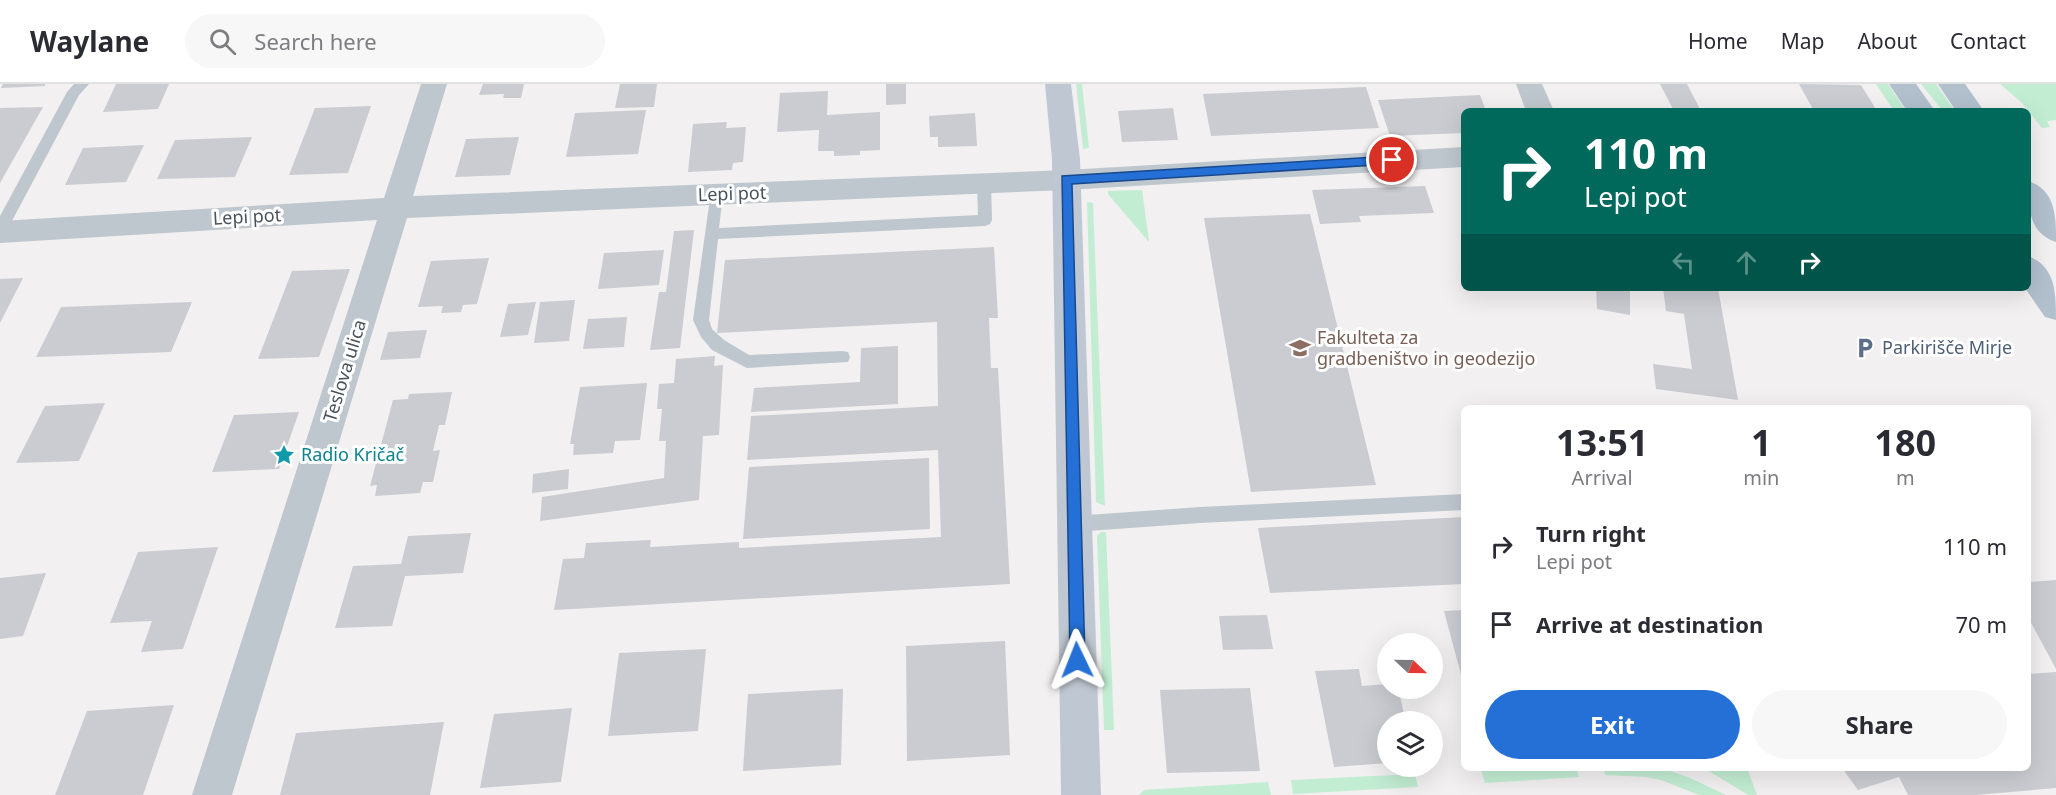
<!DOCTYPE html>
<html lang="en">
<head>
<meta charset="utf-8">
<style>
	body { margin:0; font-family:"Noto Sans",sans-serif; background:#f7f7f7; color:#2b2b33; height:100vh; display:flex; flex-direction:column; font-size:22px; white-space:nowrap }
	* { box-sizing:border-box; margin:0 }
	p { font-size:20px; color:#7c7c81 }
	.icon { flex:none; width:33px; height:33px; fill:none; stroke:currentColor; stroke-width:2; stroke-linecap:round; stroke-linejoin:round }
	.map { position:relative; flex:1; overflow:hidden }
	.drawer { position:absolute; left:1461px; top:321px; width:570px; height:366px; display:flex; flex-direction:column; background:#fff; border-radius:9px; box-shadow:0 6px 24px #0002 }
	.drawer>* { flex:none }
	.guide { position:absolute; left:1461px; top:24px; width:570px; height:183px; border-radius:9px; box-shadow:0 6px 24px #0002; background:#00695c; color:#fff; overflow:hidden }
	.needle { width:39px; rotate:112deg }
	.tools { position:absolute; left:1377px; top:549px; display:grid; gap:12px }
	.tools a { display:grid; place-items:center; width:66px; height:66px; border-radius:50%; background:#fff; box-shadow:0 6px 24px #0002; font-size:30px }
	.pin { position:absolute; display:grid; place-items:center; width:51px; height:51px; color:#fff; margin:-26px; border:3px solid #fff; border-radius:50%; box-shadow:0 2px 6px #0007 }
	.me { position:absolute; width:66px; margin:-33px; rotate:358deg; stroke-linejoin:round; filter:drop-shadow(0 0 4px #0008) }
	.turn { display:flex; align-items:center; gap:21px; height:126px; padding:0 24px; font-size:27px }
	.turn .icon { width:78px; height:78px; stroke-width:2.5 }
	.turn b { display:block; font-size:42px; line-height:51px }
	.lanes { display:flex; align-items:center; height:57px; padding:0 24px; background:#0003; justify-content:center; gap:30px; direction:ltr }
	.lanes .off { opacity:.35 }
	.eta { display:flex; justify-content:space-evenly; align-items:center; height:102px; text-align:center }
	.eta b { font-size:36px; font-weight:700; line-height:42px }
	.action { display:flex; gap:12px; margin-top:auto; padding:12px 24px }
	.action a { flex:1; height:69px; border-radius:36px; background:#2570d7; color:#fff; font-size:24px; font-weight:700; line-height:69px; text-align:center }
	.action a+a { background:#f7f7f7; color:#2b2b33 }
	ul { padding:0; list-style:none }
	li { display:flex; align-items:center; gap:18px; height:78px; padding:0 24px }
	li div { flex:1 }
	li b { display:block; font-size:22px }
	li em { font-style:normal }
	header { display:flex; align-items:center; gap:36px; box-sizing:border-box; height:84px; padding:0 30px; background:#fff; border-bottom:2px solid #e1e1e2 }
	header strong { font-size:28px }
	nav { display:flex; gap:33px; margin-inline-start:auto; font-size:21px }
	.search { width:420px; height:54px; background:#f7f7f7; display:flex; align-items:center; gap:15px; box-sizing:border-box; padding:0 21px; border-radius:33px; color:#7c7c81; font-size:22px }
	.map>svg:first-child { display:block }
</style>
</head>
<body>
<header>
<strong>Waylane</strong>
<div class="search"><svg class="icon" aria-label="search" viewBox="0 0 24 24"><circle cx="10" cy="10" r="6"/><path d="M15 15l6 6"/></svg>Search here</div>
<nav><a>Home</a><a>Map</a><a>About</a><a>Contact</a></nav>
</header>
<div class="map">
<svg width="2056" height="711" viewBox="0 0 2056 711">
	<rect width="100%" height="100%" fill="#f2f0f0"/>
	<g fill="#c2edd3">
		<polygon points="1076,0 1082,0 1089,64 1083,65"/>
		<polygon points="1876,0 1888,0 1906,27 1894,27"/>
		<polygon points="1921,0 1936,0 1955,27 1943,27"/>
		<polygon points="2000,0 2056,0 2056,36 2047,37 2050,43 2042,44 2021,18"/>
		<polygon points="1142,106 1149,157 1149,158 1108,110 1108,107"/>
		<polygon points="1087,118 1093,119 1105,422 1096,418"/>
		<polygon points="1101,448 1106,448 1114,646 1104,646 1097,452"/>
		<polygon points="1510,684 1576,684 1579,693 1485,699 1481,686"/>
		<polygon points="1604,684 1661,684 1688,693 1726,711 1699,711 1661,696 1646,693 1605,691"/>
		<polygon points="1704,684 1747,684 1757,711 1748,711"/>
		<polygon points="1415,690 1418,703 1293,710 1291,696"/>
		<polygon points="1268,698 1271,711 1139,711 1144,706"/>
	</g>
	<g fill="#caccd2">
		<polygon points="3,0 45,0 45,2 1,4"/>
		<polygon points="116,0 169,0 158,25 103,28"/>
		<polygon points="483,0 524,0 521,14 503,14 504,10 479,11"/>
		<polygon points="620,0 657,0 654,23 615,24"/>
		<polygon points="886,0 906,0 906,20 886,21"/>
		<polygon points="1660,0 1687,0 1701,27 1674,27"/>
		<polygon points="1799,0 1861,1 1877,27 1814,27"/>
		<polygon points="1366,3 1379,44 1211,52 1203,10"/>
		<polygon points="828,7 827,31 880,28 880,66 860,67 860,71 834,72 834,67 818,67 819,46 777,48 780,9"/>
		<polygon points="1480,11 1486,27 1464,27 1464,49 1390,52 1378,16"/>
		<polygon points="371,22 348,89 289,91 315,24"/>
		<polygon points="43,23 0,99 0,24"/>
		<polygon points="1173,24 1178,56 1122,58 1118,27"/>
		<polygon points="646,26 638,70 566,73 575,29"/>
		<polygon points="975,29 977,62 938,63 938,53 930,53 929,32"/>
		<polygon points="727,38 726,44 746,43 743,78 733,79 732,86 688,88 693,40"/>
		<polygon points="252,53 235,93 157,95 175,56"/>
		<polygon points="519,53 510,91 455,93 466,55"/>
		<polygon points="144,61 126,98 65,101 83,64"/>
		<polygon points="1425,102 1434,129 1359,132 1361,138 1320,140 1312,106"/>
		<polygon points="1310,130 1376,401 1251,408 1204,134"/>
		<polygon points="694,146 680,264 650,266 659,208 666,208 674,147"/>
		<polygon points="994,163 998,234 989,234 991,284 998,284 1010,500 554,526 563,475 584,474 586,459 651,456 650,463 739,458 739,464 941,453 938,366 747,376 751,332 938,322 937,238 717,249 725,176"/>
		<polygon points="664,166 659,201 598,205 604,169"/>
		<polygon points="489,174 477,220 463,221 461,228 441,229 443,222 418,223 431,177"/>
		<polygon points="350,185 319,273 258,275 292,187"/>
		<polygon points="23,194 0,239 0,195"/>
		<polygon points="1596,204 1630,204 1630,231 1597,225"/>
		<polygon points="1663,204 1718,204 1738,316 1656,305 1653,280 1692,285 1684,230 1666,227"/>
		<polygon points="575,216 569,257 534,259 540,218"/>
		<polygon points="192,218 171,268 36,273 61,223"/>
		<polygon points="536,218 528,251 500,253 508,220"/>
		<polygon points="627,233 624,263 583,265 588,235"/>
		<polygon points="427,246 420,274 380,276 388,248"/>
		<polygon points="898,262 898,320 751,328 754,304 860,298 861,264"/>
		<polygon points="715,272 714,282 723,281 719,351 703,352 699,416 540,437 542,413 664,394 666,357 659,357 662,325 657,325 659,300 674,299 676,275"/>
		<polygon points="647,299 640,356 615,357 613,369 573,371 574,360 570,360 580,303"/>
		<polygon points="452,308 445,341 439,341 433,367 440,366 433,398 423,398 420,409 375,412 377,401 370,402 393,316 408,315 409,310"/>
		<polygon points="105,319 79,377 16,379 45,322"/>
		<polygon points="299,328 279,385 212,388 234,331"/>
		<polygon points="929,374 930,445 743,455 749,383"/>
		<polygon points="569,385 568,405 532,409 533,390"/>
		<polygon points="1464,433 1464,500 1270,509 1258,444"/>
		<polygon points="471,449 463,489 405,492 392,542 335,544 353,482 401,480 408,452"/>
		<polygon points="218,463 183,565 141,568 152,537 110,539 138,468"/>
		<polygon points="46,489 23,552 0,555 0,494"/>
		<polygon points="2056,496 2056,585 2028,533 2028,498"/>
		<polygon points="1464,526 1464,598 1463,598 1444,527"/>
		<polygon points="1267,531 1273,565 1223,566 1219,532"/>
		<polygon points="1005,557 1010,671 907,677 906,562"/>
		<polygon points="706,565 698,647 608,652 619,569"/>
		<polygon points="1359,585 1362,602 1388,600 1388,604 1398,604 1406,638 1388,638 1388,679 1334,683 1315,587"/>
		<polygon points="2056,588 2056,704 1976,711 1908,711 1899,693 1858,706 1842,684 2028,684 2028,590"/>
		<polygon points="1250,604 1260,687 1167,689 1160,606"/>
		<polygon points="843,605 841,681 743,687 748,610"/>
		<polygon points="174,621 143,711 55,711 87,627"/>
		<polygon points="572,624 561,698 480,704 494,630"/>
		<polygon points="444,638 430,711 280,711 296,649"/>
	</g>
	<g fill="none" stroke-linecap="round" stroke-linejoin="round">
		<g fill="#bfc7ce" fill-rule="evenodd">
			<polygon points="74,0 89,0 79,11 5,150 0,152 0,132 67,8"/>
			<polygon points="984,94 991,99 992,136 990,140 985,142 718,155 709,236 712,245 724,256 749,271 842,267 848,268 850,273 848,278 747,284 712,266 701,253 693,236 711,107 721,107 723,111 719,144 978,131 977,99"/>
			<polygon points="1464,410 1464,426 1200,439 1074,448 1068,445 1065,440 1068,435 1074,432 1200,423"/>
		</g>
		<g fill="#bfc7ce" fill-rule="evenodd">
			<polygon points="421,0 447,0 413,112 1066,86 1464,63 1464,83 1066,106 407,134 232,711 192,711 377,136 0,159 0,137 384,114"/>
			<polygon points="1516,0 1542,0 1554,27 1526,27"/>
		</g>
		<polygon fill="#bfc8d2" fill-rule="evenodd" points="1045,0 1071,0 1080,75 1101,711 1061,711 1052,75"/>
		<g fill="#b2bfcd" fill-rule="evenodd">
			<polygon points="1889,0 1916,0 1935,27 1907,27"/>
			<polygon points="1938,0 1965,0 1984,27 1956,27"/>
			<path d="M2028,97C2056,106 2056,133 2056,158C2028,149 2028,122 2028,97Z"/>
			<path d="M2028,172C2056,182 2056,210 2056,236L2045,233L2025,204H2028Z"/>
		</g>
	</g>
	<polygon fill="#2570d7" stroke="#18498c" stroke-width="1.5" points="1392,72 1398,76 1392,80 1072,100 1085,576 1083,581 1077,583 1072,581 1070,576 1062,92"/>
	<defs>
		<symbol id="university-bare" viewBox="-9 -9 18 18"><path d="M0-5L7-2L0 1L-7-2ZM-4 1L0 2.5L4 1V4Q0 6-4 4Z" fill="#8d6e63" stroke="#fff" stroke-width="2.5" paint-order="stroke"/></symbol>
		<symbol id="parking-bare" viewBox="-9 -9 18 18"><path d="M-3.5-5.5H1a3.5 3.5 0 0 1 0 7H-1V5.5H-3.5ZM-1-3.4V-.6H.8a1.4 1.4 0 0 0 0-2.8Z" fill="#5c6f8a" stroke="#fff" stroke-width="2.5" paint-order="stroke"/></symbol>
		<symbol id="sight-bare" viewBox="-9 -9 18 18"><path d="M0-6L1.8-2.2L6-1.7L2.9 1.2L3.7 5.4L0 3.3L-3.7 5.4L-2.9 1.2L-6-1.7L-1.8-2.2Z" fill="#0f9aa8" stroke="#fff" stroke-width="2.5" paint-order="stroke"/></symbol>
	</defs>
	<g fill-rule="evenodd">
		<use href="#university-bare" x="1285" y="249" width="30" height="30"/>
		<use href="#parking-bare" x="1850" y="249" width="30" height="30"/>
		<use href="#sight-bare" x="269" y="356" width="30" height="30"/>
	</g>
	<g text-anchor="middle" stroke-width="6" stroke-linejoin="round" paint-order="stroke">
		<g font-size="18" fill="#49535c" stroke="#fff">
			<text transform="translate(732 110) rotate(-2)" y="6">Lepi pot</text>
			<text transform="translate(247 133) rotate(-3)" y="6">Lepi pot</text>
			<text transform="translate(345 287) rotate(-73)" y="6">Teslova ulica</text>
		</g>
		<g font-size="18" fill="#785e54" stroke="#fff" text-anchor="start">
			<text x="1317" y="260">Fakulteta za<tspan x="1317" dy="21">gradbeništvo in geodezijo</tspan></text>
		</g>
		<g font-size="18" fill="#4e5e75" stroke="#fff" text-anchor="start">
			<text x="1882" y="270">Parkirišče Mirje</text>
		</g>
		<g font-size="18" fill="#0d838f" stroke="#fff" text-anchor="start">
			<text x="301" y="377">Radio Kričač</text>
		</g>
	</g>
</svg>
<div class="tools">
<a><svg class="needle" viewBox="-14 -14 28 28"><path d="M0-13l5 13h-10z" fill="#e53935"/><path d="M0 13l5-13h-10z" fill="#7c7c81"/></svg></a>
<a><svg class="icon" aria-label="layers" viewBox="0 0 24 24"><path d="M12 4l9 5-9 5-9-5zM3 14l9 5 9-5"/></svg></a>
</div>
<div class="pin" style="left:1392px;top:76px;background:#d93025"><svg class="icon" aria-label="arrive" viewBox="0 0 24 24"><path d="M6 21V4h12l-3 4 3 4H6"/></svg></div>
<svg class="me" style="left:1077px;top:576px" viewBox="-20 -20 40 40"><path d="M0-17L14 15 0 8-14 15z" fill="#2570d7" stroke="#fff" stroke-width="4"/></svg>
<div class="guide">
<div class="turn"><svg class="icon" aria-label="right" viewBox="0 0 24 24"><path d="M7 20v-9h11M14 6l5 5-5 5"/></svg><div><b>110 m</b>Lepi pot</div></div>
<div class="lanes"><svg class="icon off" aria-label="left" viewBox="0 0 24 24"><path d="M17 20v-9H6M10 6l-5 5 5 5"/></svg><svg class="icon off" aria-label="ahead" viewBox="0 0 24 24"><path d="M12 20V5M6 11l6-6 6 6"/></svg><svg class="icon" aria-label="right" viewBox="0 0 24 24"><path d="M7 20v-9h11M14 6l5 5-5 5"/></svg></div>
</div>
<section class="drawer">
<div class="eta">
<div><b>13:51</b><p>Arrival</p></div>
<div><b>1</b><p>min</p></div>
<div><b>180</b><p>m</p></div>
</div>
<ul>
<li><svg class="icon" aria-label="right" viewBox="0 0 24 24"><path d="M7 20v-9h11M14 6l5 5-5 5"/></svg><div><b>Turn right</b><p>Lepi pot</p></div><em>110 m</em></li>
<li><svg class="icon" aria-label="arrive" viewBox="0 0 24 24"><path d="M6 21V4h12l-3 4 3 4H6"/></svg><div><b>Arrive at destination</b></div><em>70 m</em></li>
</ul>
<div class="action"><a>Exit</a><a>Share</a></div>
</section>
</div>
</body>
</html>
